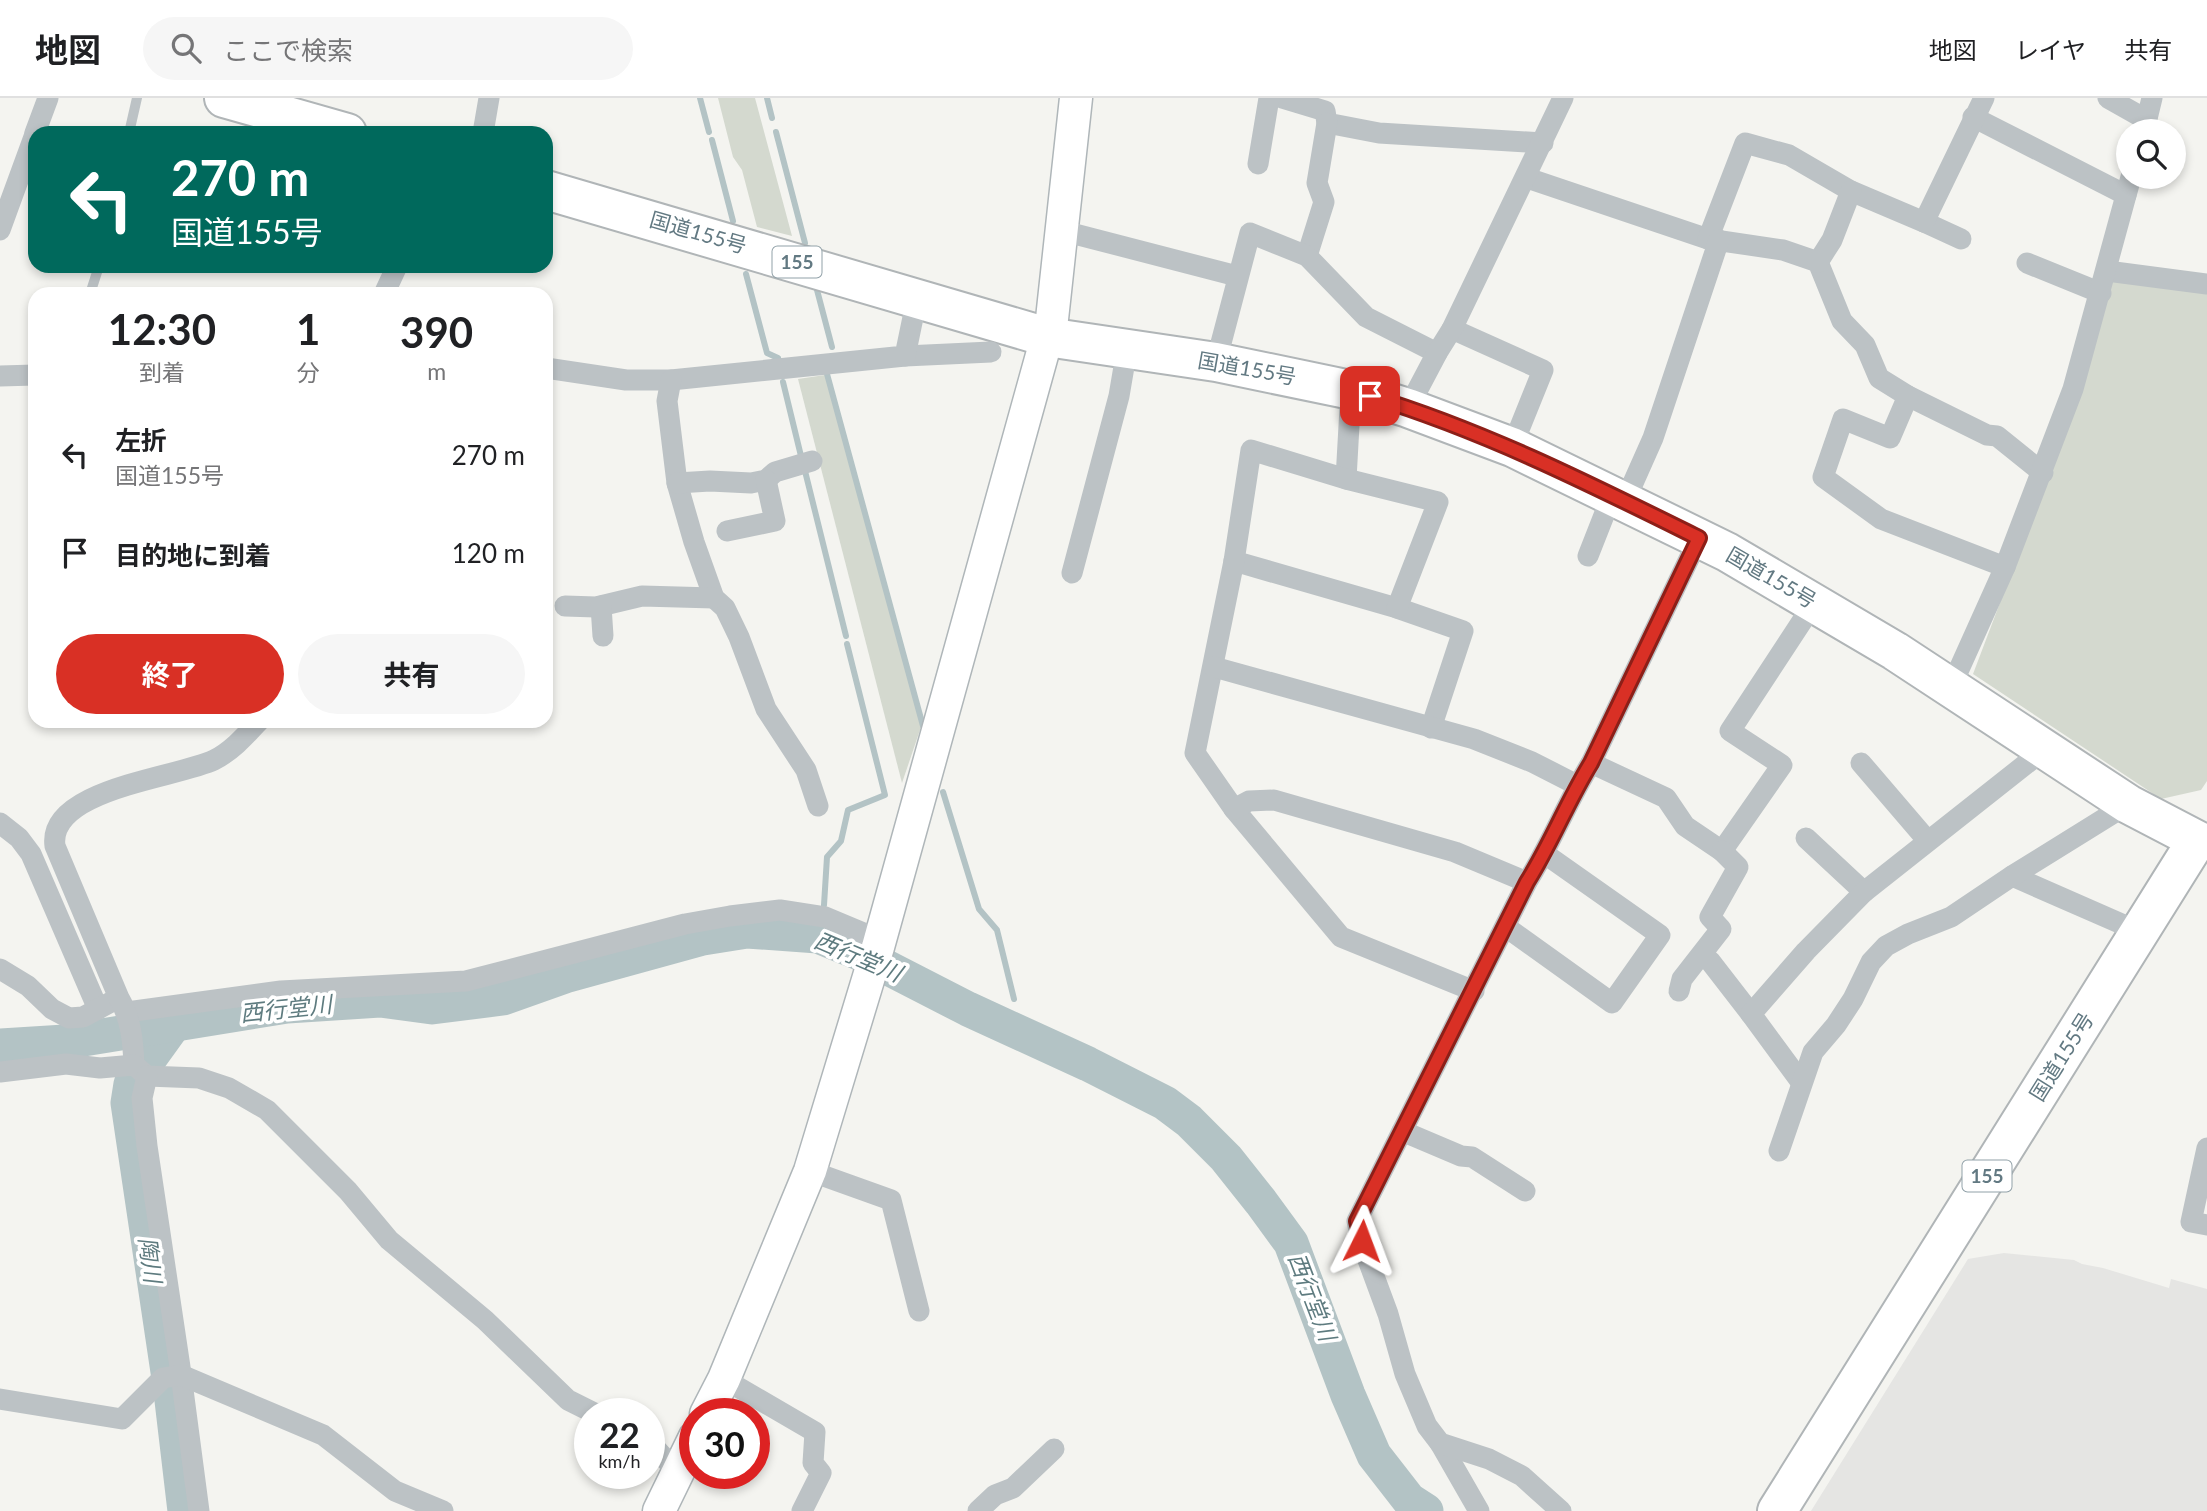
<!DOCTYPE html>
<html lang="ja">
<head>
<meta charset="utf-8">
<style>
	body { margin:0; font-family:Lato,"Noto Sans JP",sans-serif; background:#f6f6f6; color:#202124; height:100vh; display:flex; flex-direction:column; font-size:26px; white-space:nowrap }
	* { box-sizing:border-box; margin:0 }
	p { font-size:23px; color:#757577 }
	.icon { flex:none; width:38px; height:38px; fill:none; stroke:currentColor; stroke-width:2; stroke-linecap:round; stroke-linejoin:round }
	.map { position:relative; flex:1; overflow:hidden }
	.details { position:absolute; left:28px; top:189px; width:525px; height:441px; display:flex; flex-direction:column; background:#fff; border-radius:21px; box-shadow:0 4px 10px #0003 }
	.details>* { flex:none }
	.banner { position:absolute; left:28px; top:28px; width:525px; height:147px; border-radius:21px; box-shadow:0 4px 10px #0003; background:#00695c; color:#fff; overflow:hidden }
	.fabs { position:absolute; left:2116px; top:21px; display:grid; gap:14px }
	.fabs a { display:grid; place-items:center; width:70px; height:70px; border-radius:50%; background:#fff; box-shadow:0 4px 10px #0003; font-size:35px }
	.speed { position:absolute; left:574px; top:1300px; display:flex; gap:14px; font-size:35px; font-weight:700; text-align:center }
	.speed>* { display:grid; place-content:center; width:91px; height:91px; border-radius:50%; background:#fff; box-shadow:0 4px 10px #0003; line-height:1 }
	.speed small { font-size:18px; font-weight:400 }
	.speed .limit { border:10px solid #d22; background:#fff; color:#111 }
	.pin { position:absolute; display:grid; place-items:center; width:60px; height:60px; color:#fff; margin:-30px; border-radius:14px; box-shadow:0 4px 10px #0006 }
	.me { position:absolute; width:77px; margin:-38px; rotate:3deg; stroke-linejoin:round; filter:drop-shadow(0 0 5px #0008) }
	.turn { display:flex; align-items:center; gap:24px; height:147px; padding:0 28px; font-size:32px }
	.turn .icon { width:91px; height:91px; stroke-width:2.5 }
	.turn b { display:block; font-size:49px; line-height:60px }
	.eta { display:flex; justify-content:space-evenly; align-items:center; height:119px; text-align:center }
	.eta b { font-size:42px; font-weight:700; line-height:49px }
	.action { display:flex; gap:14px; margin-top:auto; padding:14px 28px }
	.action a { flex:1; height:80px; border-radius:42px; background:#d93025; color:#fff; font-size:28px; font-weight:700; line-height:80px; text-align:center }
	.action a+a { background:#f6f6f6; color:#202124 }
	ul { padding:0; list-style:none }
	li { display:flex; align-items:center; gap:21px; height:98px; padding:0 28px }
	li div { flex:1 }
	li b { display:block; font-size:26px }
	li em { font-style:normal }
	header { display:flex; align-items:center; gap:42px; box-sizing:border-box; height:98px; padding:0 35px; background:#fff; border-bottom:2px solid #e0e0e0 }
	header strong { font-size:33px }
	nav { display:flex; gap:38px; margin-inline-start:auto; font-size:24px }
	.search { width:490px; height:63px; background:#f6f6f6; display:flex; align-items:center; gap:18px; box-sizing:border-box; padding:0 24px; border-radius:38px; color:#757577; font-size:26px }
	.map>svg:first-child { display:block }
</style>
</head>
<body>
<header>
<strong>地図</strong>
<div class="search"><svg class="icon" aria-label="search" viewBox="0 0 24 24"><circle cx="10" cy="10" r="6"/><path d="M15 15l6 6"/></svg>ここで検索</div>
<nav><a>地図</a><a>レイヤ</a><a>共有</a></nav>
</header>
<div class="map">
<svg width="2207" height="1413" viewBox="0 0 2207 1413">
	<rect width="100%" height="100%" fill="#f4f4f0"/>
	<polygon fill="#e5e5e3" points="2004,1155 2074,1162 2082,1166 2103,1170 2169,1190 2171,1181 2207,1191 2207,1413 1811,1413 1968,1161"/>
	<g fill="#d4d9cf">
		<polygon points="718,0 755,0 792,138 757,129 742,72 733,59"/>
		<polygon points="2111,182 2207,191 2207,683 2201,692 2161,701 1973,576 2048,378"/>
		<polygon points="825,277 921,629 902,685 798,281"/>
	</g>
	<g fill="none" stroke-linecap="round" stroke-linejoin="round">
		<g stroke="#b3c3c5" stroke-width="6">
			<polyline points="700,0 709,34"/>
			<polyline points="767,0 772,20"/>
			<polyline points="776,34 805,145"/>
			<polyline points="712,42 733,123"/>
			<polyline points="746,176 767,255 778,260"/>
			<polyline points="817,192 832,249"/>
			<polyline points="827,276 923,628"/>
			<polyline points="783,284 801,358"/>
			<polyline points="805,373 846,538"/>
			<polyline points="943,694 979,811 997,832 1014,901"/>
			<polyline points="824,807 827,759 841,743 848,712 885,697 847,546"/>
		</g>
		<g stroke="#b3c3c5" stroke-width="35">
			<polyline points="175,925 131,986 128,1005 171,1294 185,1413"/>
			<polyline points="0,948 65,944 287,908 380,902 432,909 503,900 565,878 703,840 747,833 818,838 857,854 968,911 1088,966 1165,1005 1189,1023 1226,1060 1261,1104 1291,1145 1348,1297 1374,1357 1409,1402 1426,1413"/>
		</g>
		<defs>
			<g id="secondary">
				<polyline points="706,1316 724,1281 810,1073 878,849 1052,221 1076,0"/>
				<polyline points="659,1413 695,1339"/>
			</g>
			<g id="highway">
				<polyline points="224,0 347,35"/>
				<polyline points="546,92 1047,239 1216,264 1351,292 1408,310 1512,349 1727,454 1895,553 2128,706 2197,742 1777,1413"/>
			</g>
		</defs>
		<use href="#secondary" stroke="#afb6b9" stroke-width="35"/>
		<use href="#highway" stroke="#b0b5b7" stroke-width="42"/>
		<g stroke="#bcc2c5" stroke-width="10">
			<polyline points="129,35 137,0"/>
			<polyline points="90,196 99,168"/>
		</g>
		<g stroke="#bcc2c5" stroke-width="21">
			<polyline points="1282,0 1325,13 1327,25 1379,35 1543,45"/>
			<polyline points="2108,0 2147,22"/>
			<polyline points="1973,19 2126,97"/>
			<polyline points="2144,33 2152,0"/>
			<polyline points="35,35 48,0"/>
			<polyline points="483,35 489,0"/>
			<polyline points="1258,66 1269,0"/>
			<polyline points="1527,80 1708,141 1783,152 1818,164 1842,223 1865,247 1879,280 1908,298 1987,337 1997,338 2043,375"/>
			<polyline points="1924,124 1961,141"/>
			<polyline points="0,132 35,36"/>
			<polyline points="1063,133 1237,178"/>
			<polyline points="1708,141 1745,45 1789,57 1851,93 1924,124 1984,0"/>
			<polyline points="1307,158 1324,104 1317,85 1327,25"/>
			<polyline points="1818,164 1832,142 1851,93"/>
			<polyline points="2027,165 2101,195"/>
			<polyline points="2107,173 2207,186"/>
			<polyline points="384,196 397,168"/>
			<polyline points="1452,231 1543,272 1512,349"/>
			<polyline points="905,258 991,254"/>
			<polyline points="1216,264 1250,135 1307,158 1366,219 1437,255"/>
			<polyline points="546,270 626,282 671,282 905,258 917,200"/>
			<polyline points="0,278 35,277"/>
			<polyline points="671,282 667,303 677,385 694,444 714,500 725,510 739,539 766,611 806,672 818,708"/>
			<polyline points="1908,298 1890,340 1843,321 1823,379 1881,421 2005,469"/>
			<polyline points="1408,310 1437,255 1452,231 1563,0"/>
			<polyline points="1346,381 1351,292"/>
			<polyline points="677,385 710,383 751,385 766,382 775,374 812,363"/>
			<polyline points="1625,403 1653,340 1719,142"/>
			<polyline points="727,433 775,423 766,382"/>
			<polyline points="1588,458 1612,397"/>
			<polyline points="1234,463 1397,510 1463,533 1431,630"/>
			<polyline points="1072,475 1119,298 1127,251"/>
			<polyline points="565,508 596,509 642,498 714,500"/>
			<polyline points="601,508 603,538"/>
			<polyline points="1397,510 1438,404 1346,381 1251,352 1234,463 1195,655 1234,711 1341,839 1474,893"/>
			<polyline points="1214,569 1474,641 1532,664 1577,687"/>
			<polyline points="1951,589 2005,469 2073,291 2131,79"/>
			<polyline points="1591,665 1666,700 1685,728 1722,753 1782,667 1730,633 1814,505"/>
			<polyline points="1861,665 1927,742"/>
			<polyline points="1234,711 1249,703 1274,702 1455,754 1527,784"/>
			<polyline points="0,725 19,740 31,756 98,911"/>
			<polyline points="1806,740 1864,794"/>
			<polyline points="2012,778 2140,834"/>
			<polyline points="1506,829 1612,905 1660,837 1545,756"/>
			<polyline points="1710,863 1751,916"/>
			<polyline points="0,871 28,888 52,911 69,920 83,919 111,904"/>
			<polyline points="1679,893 1682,881 1721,831 1710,819 1738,769 1722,753"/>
			<polyline points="127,914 281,893 466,883 685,826 730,818 780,812 825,819 880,842"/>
			<path d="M134,967C133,943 131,921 119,900L55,748C47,691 176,680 214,662C232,653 246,637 259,623"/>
			<polyline points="0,974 66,966 100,970 134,967 147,978 199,980 229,990 267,1012 348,1093 389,1142 485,1222 568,1302 596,1316"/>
			<polyline points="147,978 142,1000 147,1048 180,1269 199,1413"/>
			<polyline points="1801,984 1751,916 1806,853 1864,794 2045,651"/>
			<polyline points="1402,1033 1461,1058 1472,1059 1525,1093"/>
			<polyline points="2207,1050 2191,1124 2207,1127"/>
			<polyline points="1779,1053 1813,954 1836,927 1853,901 1871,864 1886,848 1908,836 1951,819 2012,778 2128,706"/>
			<polyline points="810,1073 891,1102 919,1213"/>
			<polyline points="724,1281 815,1334 813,1365 821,1375 802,1413"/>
			<polyline points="0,1301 122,1321 163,1280 181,1277 323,1337 395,1393 443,1413"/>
			<polyline points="649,1343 677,1374"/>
			<polyline points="1440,1345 1479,1413"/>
			<polyline points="978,1413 995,1397 1013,1390 1054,1351"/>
			<path d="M1561,1413L1522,1378L1489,1361L1440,1345L1427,1328L1405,1276L1388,1216L1361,1143L1357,1123L1527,784C1551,746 1567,704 1591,665L1699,440"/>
		</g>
		<use href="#secondary" stroke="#fff" stroke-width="32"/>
		<use href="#highway" stroke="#fff" stroke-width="38"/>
	</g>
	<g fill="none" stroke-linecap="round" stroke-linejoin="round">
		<defs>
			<path id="route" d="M1362,1143L1357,1123L1527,784C1551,746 1567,704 1591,665L1699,440C1592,387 1485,333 1370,298"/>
		</defs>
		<use href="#route" stroke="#8d1f18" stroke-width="18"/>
		<use href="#route" stroke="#d93025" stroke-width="12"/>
	</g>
	<g text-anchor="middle" stroke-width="7" stroke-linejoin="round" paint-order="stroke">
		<g fill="#fff" stroke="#91a1a8" stroke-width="2">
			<rect x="772.5" y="148.5" width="49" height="31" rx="5"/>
			<rect x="1962.5" y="1062.5" width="49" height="31" rx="5"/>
		</g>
		<g font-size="19" font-weight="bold" fill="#627982">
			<text x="797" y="171">155</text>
			<text x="1987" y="1085">155</text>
		</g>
		<g font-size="21" fill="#627982" stroke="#fff">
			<text transform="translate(698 135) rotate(16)" y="7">国道155号</text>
			<text transform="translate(1247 271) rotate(10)" y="7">国道155号</text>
			<text transform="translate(1771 480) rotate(30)" y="7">国道155号</text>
			<text transform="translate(2062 959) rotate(-58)" y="7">国道155号</text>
		</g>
		<g font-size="23" font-style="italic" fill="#5e7b7f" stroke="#fff">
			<text transform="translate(858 859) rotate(23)" y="8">西行堂川</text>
			<text transform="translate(286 911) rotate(-6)" y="8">西行堂川</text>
			<text transform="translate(150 1162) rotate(82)" y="8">陶川</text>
			<text transform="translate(1312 1199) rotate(69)" y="8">西行堂川</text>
		</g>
	</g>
</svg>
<div class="fabs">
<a><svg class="icon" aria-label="search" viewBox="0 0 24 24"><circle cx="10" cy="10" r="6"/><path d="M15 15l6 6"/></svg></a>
</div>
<div class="speed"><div>22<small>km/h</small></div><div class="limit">30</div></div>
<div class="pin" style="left:1370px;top:298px;background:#d93025"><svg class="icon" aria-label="arrive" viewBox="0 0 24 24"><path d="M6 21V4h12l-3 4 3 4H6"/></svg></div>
<svg class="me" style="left:1362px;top:1143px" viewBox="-20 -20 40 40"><path d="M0-17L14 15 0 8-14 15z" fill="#d93025" stroke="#fff" stroke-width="4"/></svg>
<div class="banner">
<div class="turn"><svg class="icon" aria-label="left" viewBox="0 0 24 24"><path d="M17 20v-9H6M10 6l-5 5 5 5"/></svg><div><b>270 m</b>国道155号</div></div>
</div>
<section class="details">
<div class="eta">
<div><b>12:30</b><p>到着</p></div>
<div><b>1</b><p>分</p></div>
<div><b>390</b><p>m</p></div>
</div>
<ul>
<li><svg class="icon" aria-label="left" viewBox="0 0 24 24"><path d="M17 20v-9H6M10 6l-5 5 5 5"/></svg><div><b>左折</b><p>国道155号</p></div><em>270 m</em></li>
<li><svg class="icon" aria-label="arrive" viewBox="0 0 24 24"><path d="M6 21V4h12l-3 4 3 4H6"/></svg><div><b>目的地に到着</b></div><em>120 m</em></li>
</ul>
<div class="action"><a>終了</a><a>共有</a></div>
</section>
</div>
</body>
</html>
